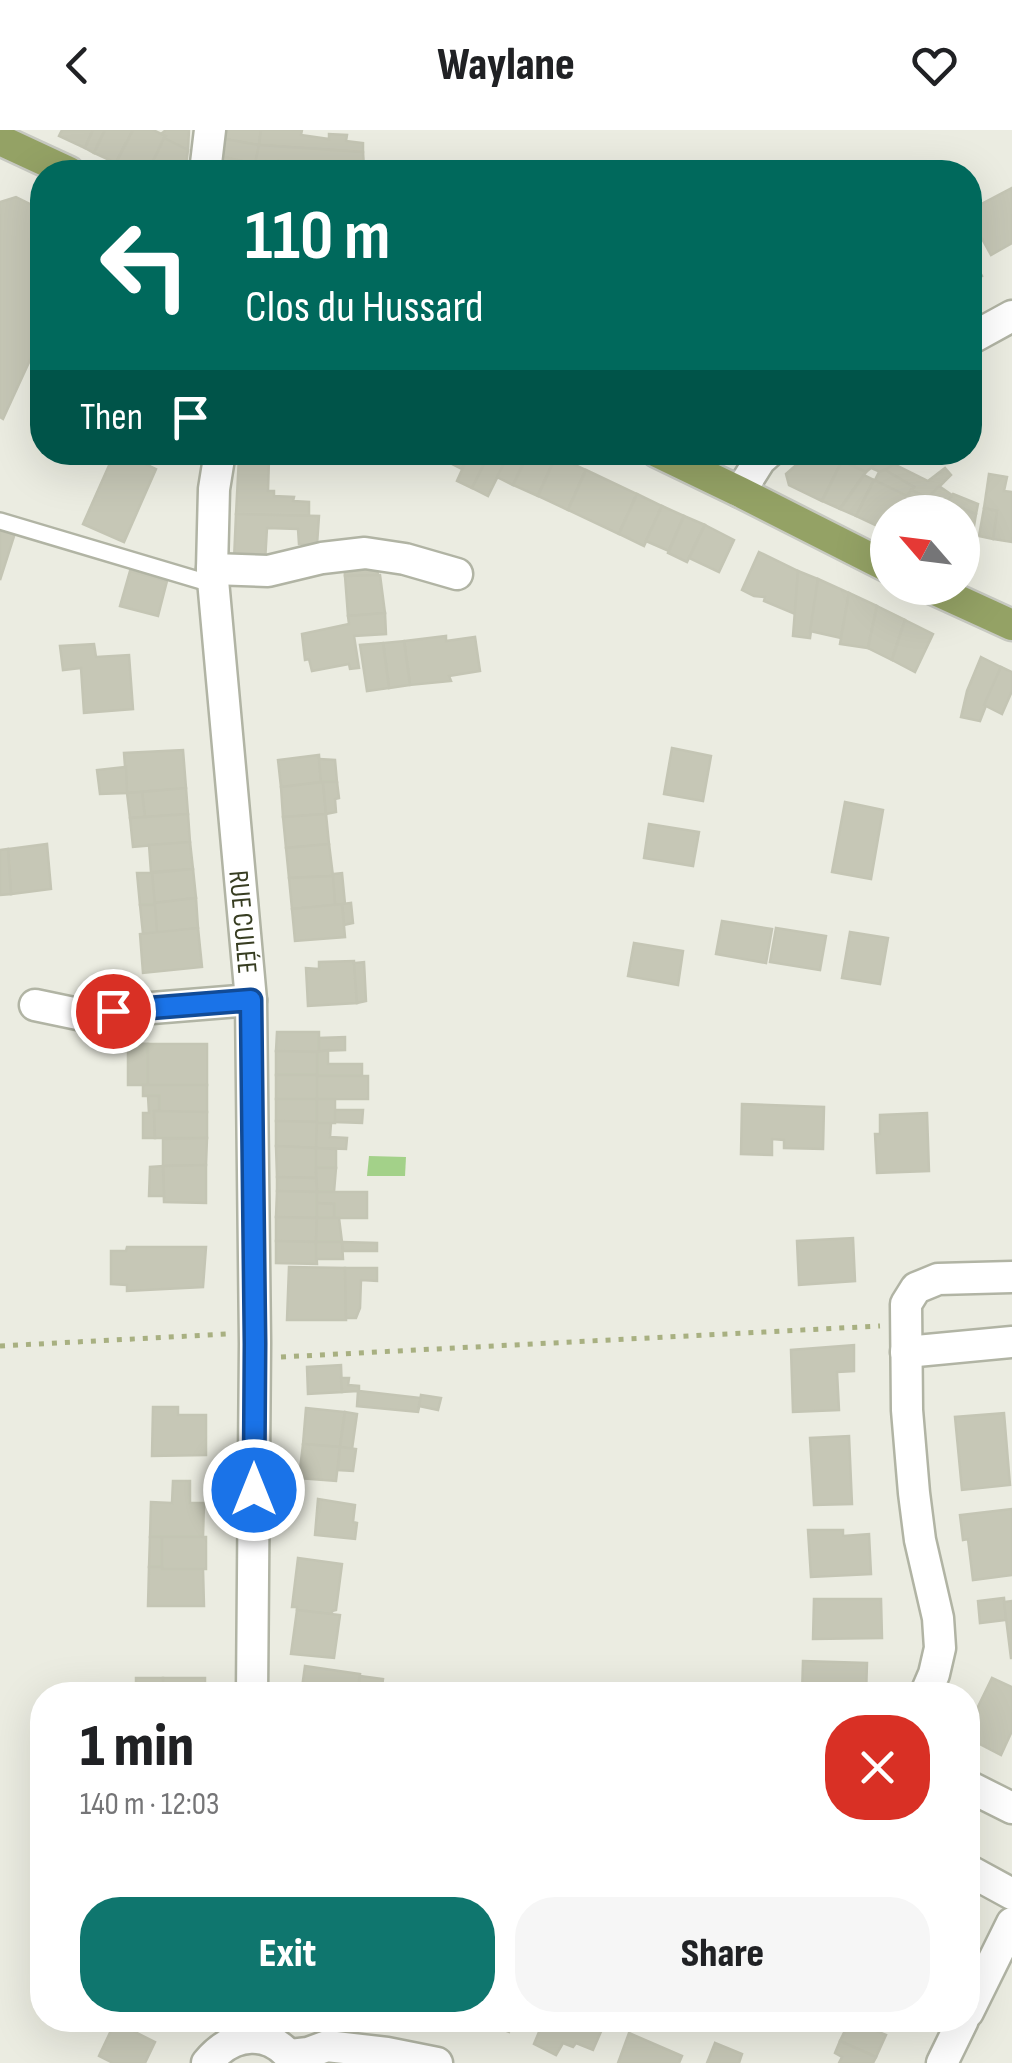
<!DOCTYPE html>
<html lang="en">
<head>
<meta charset="utf-8">
<style>
	body { margin:0; font-family:"Sofia Sans Condensed",sans-serif; background:#f6f6f6; color:#202124; height:100vh; display:flex; flex-direction:column; font-size:38px; white-space:nowrap }
	* { box-sizing:border-box; margin:0 }
	p { font-size:32px; color:#757577 }
	.icon { flex:none; width:55px; height:55px; fill:none; stroke:currentColor; stroke-width:2; stroke-linecap:round; stroke-linejoin:round }
	.map { position:relative; flex:1; overflow:hidden }
	.details { position:absolute; left:30px; top:1552px; width:950px; height:350px; display:flex; flex-direction:column; background:#fff; border-radius:40px; box-shadow:0 10px 40px #0002 }
	.details>* { flex:none }
	.top-card { position:absolute; left:30px; top:30px; width:952px; height:305px; border-radius:40px; box-shadow:0 10px 40px #0002; background:#00695c; color:#fff; overflow:hidden }
	.needle { width:65px; rotate:298deg }
	.fabs { position:absolute; left:870px; top:365px; display:grid; gap:20px }
	.fabs a { display:grid; place-items:center; width:110px; height:110px; border-radius:50%; background:#fff; box-shadow:0 10px 40px #0002; font-size:50px }
	.pin { position:absolute; display:grid; place-items:center; width:85px; height:85px; color:#fff; margin:-42px; border:5px solid #fff; border-radius:50%; box-shadow:0 2px 10px #0007 }
	.me { position:absolute; width:110px; margin:-55px; rotate:0deg; stroke-linejoin:round; filter:drop-shadow(0 0 8px #0008) }
	.turn { display:flex; align-items:center; gap:35px; height:210px; padding:0 50px; font-size:45px }
	.turn .icon { width:130px; height:130px; stroke-width:2.5 }
	.turn b { display:block; font-size:70px; line-height:85px }
	.then { display:flex; align-items:center; height:95px; padding:0 50px; background:#0003; gap:20px; font-size:38px }
	.round { display:grid; place-items:center; flex:none; width:105px; height:105px; border-radius:40px; background:#f6f6f6 }
	.overview { display:flex; align-items:center; justify-content:space-between; height:170px; padding:0 50px }
	h1 { font-size:60px; font-weight:800; line-height:75px }
	.action { display:flex; gap:20px; margin-top:auto; padding:20px 50px }
	.action a { flex:1; height:115px; border-radius:40px; background:#0f766e; color:#fff; font-size:40px; font-weight:800; line-height:115px; text-align:center }
	.action a+a { background:#f6f6f6; color:#202124 }
	header { display:flex; justify-content:space-between; align-items:center; height:130px; padding:0 50px; background:#fff; font-size:45px; font-weight:800 }
	.map>svg:first-child { display:block }
</style>
</head>
<body>
<header><svg class="icon" aria-label="back" viewBox="0 0 24 24"><path d="M15 5l-7 7 7 7"/></svg>Waylane<svg class="icon" aria-label="heart" viewBox="0 0 24 24"><path d="M12 20l-8-8c-3-5 5-10 8-4 3-6 11-1 8 4z"/></svg></header>
<div class="map">
<svg width="1012" height="1933" viewBox="0 0 1012 1933">
	<rect width="100%" height="100%" fill="#ebece1"/>
	<polygon fill="#a3d189" points="369,1026 406,1027 405,1046 367,1046"/>
	<g fill="#c6c7b6" stroke="#c4c5b4" stroke-width="2.5">
		<polygon points="62,0 93,0 85,18 59,6"/>
		<polygon points="93,0 105,0 94,23 85,18"/>
		<polygon points="105,0 133,0 116,33 94,23"/>
		<polygon points="133,0 153,0 166,6 148,42 136,42 116,33"/>
		<polygon points="166,0 189,0 188,20 164,8 166,6 161,4"/>
		<polygon points="225,0 261,0 259,15 225,9"/>
		<polygon points="261,0 302,0 301,5 329,9 329,4 347,5 346,11 363,13 363,22 259,15"/>
		<polygon points="164,8 188,20 185,42 148,42"/>
		<polygon points="225,9 259,15 255,34 223,27"/>
		<polygon points="259,15 363,22 364,38 266,31 265,36 257,34 256,42 227,42 222,40 223,27 255,34"/>
		<polygon points="278,31 316,34 315,42 277,42"/>
		<polygon points="1012,58 1012,113 991,125 970,87 970,80"/>
		<polygon points="16,67 42,80 42,124 38,134 42,136 42,204 3,289 0,287 0,72"/>
		<polygon points="970,124 982,146 970,153"/>
		<polygon points="115,322 120,322 156,339 124,412 83,394"/>
		<polygon points="445,322 470,322 462,339 442,329"/>
		<polygon points="470,322 490,322 472,358 457,351"/>
		<polygon points="490,322 510,322 488,366 472,358"/>
		<polygon points="510,322 529,322 513,355 497,347"/>
		<polygon points="529,322 549,322 556,326 538,366 513,355"/>
		<polygon points="811,322 852,322 842,331 822,371 789,355 786,344"/>
		<polygon points="852,322 869,322 882,329 866,342 844,331"/>
		<polygon points="890,322 914,322 906,330 880,342 871,338"/>
		<polygon points="556,326 586,340 568,380 538,366"/>
		<polygon points="239,327 269,329 268,361 274,361 274,366 294,367 293,371 309,372 309,386 236,384"/>
		<polygon points="842,331 866,342 840,379 822,371"/>
		<polygon points="894,334 928,351 945,338 951,345 928,368 911,360 914,357 885,340"/>
		<polygon points="586,340 637,364 619,404 568,380"/>
		<polygon points="885,340 914,357 907,366 875,350 879,342"/>
		<polygon points="989,344 1007,347 1004,361 1012,362 1012,412 993,409 997,381 984,378"/>
		<polygon points="864,345 874,350 856,386 840,379"/>
		<polygon points="874,350 907,366 899,382 888,382 888,401 856,386"/>
		<polygon points="939,356 952,365 945,376 928,368"/>
		<polygon points="911,360 928,368 921,382 899,382"/>
		<polygon points="637,364 662,376 644,416 619,404"/>
		<polygon points="953,364 978,374 976,384 947,372"/>
		<polygon points="928,368 945,376 947,372 976,384 967,438 962,436 962,382 921,382"/>
		<polygon points="662,376 684,386 669,421 646,411"/>
		<polygon points="984,378 997,381 993,409 979,406"/>
		<polygon points="236,384 319,386 317,415 299,414 298,399 267,398 265,432 234,430"/>
		<polygon points="684,386 705,395 687,432 668,423"/>
		<polygon points="705,395 734,410 719,442 689,428"/>
		<polygon points="0,399 15,403 0,450"/>
		<polygon points="759,422 798,441 795,484 764,471 765,467 754,466 742,460"/>
		<polygon points="344,432 376,432 378,445 345,446"/>
		<polygon points="130,441 167,451 158,486 120,476"/>
		<polygon points="798,441 818,449 810,508 793,506"/>
		<polygon points="380,445 385,483 348,486 345,446"/>
		<polygon points="818,449 849,463 841,508 810,501"/>
		<polygon points="849,463 877,476 868,518 840,514"/>
		<polygon points="877,476 905,490 892,530 868,518"/>
		<polygon points="385,483 386,504 354,506 359,538 350,539 349,534 312,541 309,529 305,530 302,504 349,494 348,486"/>
		<polygon points="905,490 933,504 915,542 892,530"/>
		<polygon points="446,506 446,511 475,507 480,541 449,546 451,551 410,555 404,511"/>
		<polygon points="404,511 410,555 389,558 383,513"/>
		<polygon points="383,513 389,558 367,561 360,515"/>
		<polygon points="94,514 96,527 129,525 133,579 84,583 81,538 63,540 60,516"/>
		<polygon points="981,527 1001,537 980,591 961,587 967,561"/>
		<polygon points="1001,537 1012,542 1012,561 1002,584 984,575"/>
		<polygon points="672,618 711,626 703,671 664,664"/>
		<polygon points="183,620 186,658 127,663 124,623"/>
		<polygon points="319,625 321,652 281,657 278,630"/>
		<polygon points="319,629 335,630 337,652 321,652"/>
		<polygon points="126,637 127,663 100,664 97,640"/>
		<polygon points="323,652 326,684 283,687 281,657"/>
		<polygon points="323,652 337,652 339,668 335,669 336,682 326,684"/>
		<polygon points="186,658 188,684 145,687 142,662"/>
		<polygon points="142,662 145,687 130,688 127,663"/>
		<polygon points="845,672 883,680 871,749 832,742"/>
		<polygon points="188,684 190,712 133,717 130,688"/>
		<polygon points="326,684 329,714 286,718 283,687"/>
		<polygon points="649,694 699,702 693,736 644,728"/>
		<polygon points="190,712 193,739 151,742 149,715"/>
		<polygon points="47,714 51,759 11,764 8,719"/>
		<polygon points="329,714 333,746 289,748 286,718"/>
		<polygon points="8,719 11,764 0,765 0,720"/>
		<polygon points="193,739 196,768 154,773 152,743"/>
		<polygon points="137,743 152,743 155,775 140,775"/>
		<polygon points="342,743 345,774 335,775 332,744"/>
		<polygon points="333,746 335,775 292,779 289,748"/>
		<polygon points="196,768 198,798 157,803 154,773"/>
		<polygon points="351,773 353,793 344,795 342,774"/>
		<polygon points="342,774 345,807 295,811 292,779"/>
		<polygon points="140,775 155,775 157,803 143,804"/>
		<polygon points="722,791 772,799 766,833 716,824"/>
		<polygon points="198,798 202,837 143,843 140,804"/>
		<polygon points="776,798 826,806 820,840 770,832"/>
		<polygon points="850,802 888,808 880,854 842,848"/>
		<polygon points="634,813 683,821 678,855 628,846"/>
		<polygon points="354,831 357,873 308,876 306,838 319,839 319,832"/>
		<polygon points="364,832 366,871 357,873 354,833"/>
		<polygon points="277,902 319,902 319,922 276,921"/>
		<polygon points="345,907 345,920 319,921 319,908"/>
		<polygon points="128,913 148,914 148,955 128,955"/>
		<rect x="148" y="914" width="59" height="41"/>
		<polygon points="328,920 328,934 362,934 362,946 317,946 317,922"/>
		<polygon points="276,921 317,922 317,945 276,945"/>
		<rect x="276" y="945" width="41" height="24"/>
		<rect x="317" y="946" width="51" height="23"/>
		<polygon points="143,955 207,955 207,982 159,983 159,966 143,966"/>
		<polygon points="148,966 159,966 159,981 154,981 155,1008 143,1008 143,983 149,983"/>
		<polygon points="276,969 317,969 317,992 276,991"/>
		<rect x="317" y="969" width="18" height="24"/>
		<polygon points="742,974 824,977 823,1019 784,1018 784,1010 772,1009 772,1025 741,1024"/>
		<polygon points="335,980 363,980 362,993 335,992"/>
		<polygon points="154,981 207,982 207,1008 155,1008"/>
		<polygon points="927,983 929,1041 877,1043 875,1004 880,1004 880,985"/>
		<polygon points="276,991 317,992 317,1018 276,1016"/>
		<polygon points="317,993 331,993 330,1007 347,1008 346,1019 316,1018"/>
		<polygon points="207,1008 206,1035 163,1036 163,1009"/>
		<polygon points="276,1016 317,1018 316,1048 277,1047"/>
		<polygon points="316,1018 336,1019 336,1038 316,1038"/>
		<polygon points="206,1035 206,1073 164,1072 163,1036"/>
		<polygon points="163,1036 164,1066 149,1066 150,1037"/>
		<polygon points="316,1038 336,1038 334,1062 317,1062"/>
		<polygon points="277,1047 316,1048 317,1062 277,1061"/>
		<polygon points="277,1061 317,1062 317,1088 276,1087"/>
		<polygon points="317,1062 367,1062 367,1088 334,1088 334,1074 317,1073"/>
		<polygon points="317,1073 334,1074 334,1088 317,1088"/>
		<polygon points="276,1087 317,1088 316,1112 276,1111"/>
		<polygon points="317,1088 339,1088 342,1112 316,1112"/>
		<polygon points="853,1108 855,1151 799,1155 797,1111"/>
		<polygon points="276,1111 316,1112 317,1134 276,1133"/>
		<polygon points="316,1112 342,1112 343,1129 316,1129"/>
		<polygon points="342,1112 377,1113 377,1121 343,1121"/>
		<polygon points="127,1117 206,1117 203,1157 127,1161 127,1155 111,1154 111,1121 126,1121"/>
		<polygon points="289,1137 345,1138 346,1190 287,1190"/>
		<polygon points="345,1138 377,1138 377,1151 361,1150 360,1178 356,1188 346,1188"/>
		<polygon points="854,1215 854,1241 837,1242 839,1280 793,1282 791,1220"/>
		<polygon points="341,1235 342,1262 308,1264 307,1237"/>
		<polygon points="341,1248 349,1248 348,1255 359,1256 359,1261 421,1268 418,1282 357,1276 358,1261 342,1262"/>
		<polygon points="421,1265 441,1268 438,1280 419,1276"/>
		<polygon points="153,1277 178,1277 178,1285 206,1285 206,1325 152,1326"/>
		<polygon points="306,1278 345,1282 340,1317 303,1314"/>
		<polygon points="345,1282 357,1284 352,1319 340,1317"/>
		<polygon points="1004,1283 1010,1355 962,1360 955,1287"/>
		<polygon points="849,1306 852,1374 814,1375 810,1308"/>
		<polygon points="303,1314 340,1317 336,1351 299,1348"/>
		<polygon points="340,1317 356,1319 353,1341 338,1340"/>
		<polygon points="173,1351 190,1351 190,1373 204,1373 203,1407 150,1407 151,1372 172,1373"/>
		<polygon points="318,1369 355,1375 353,1392 357,1393 355,1409 315,1405"/>
		<polygon points="1012,1379 1012,1445 973,1450 968,1409 963,1410 960,1385"/>
		<polygon points="808,1400 843,1400 843,1406 869,1404 871,1444 811,1447"/>
		<polygon points="150,1407 162,1407 162,1437 149,1437"/>
		<rect x="162" y="1407" width="44" height="32"/>
		<polygon points="298,1428 342,1434 336,1480 332,1481 332,1484 297,1480 297,1477 292,1477"/>
		<polygon points="149,1437 162,1437 162,1439 203,1439 204,1476 148,1476"/>
		<polygon points="1004,1468 1006,1490 980,1493 978,1471"/>
		<polygon points="814,1469 881,1469 882,1508 813,1509"/>
		<polygon points="1012,1471 1012,1528 1011,1528 1004,1472"/>
		<polygon points="297,1480 340,1485 334,1528 291,1524"/>
		<polygon points="803,1531 867,1533 866,1565 802,1565"/>
		<polygon points="305,1536 360,1544 357,1565 301,1565"/>
		<polygon points="360,1546 383,1549 381,1565 358,1563"/>
		<rect x="136" y="1548" width="27" height="17"/>
		<rect x="163" y="1548" width="42" height="17"/>
		<polygon points="992,1548 1012,1557 1012,1601 1001,1625 968,1608 977,1584 975,1583"/>
		<polygon points="478,1890 514,1890 509,1902"/>
		<polygon points="544,1890 606,1890 593,1920 576,1913 573,1917 563,1913 556,1925 534,1914"/>
		<polygon points="850,1890 886,1905 876,1927 840,1911"/>
		<polygon points="115,1892 155,1912 145,1933 113,1933 99,1926"/>
		<polygon points="629,1903 682,1926 679,1933 618,1933"/>
		<polygon points="840,1911 876,1927 873,1933 839,1933 842,1927 835,1923"/>
		<polygon points="715,1913 742,1924 739,1933 707,1933"/>
	</g>
	<g fill="none" stroke-linecap="round" stroke-linejoin="round">
		<defs>
			<polyline id="service" points="0,391 215,455"/>
			<g id="minor">
				<polyline points="205,42 210,0"/>
				<polyline points="970,209 1012,186"/>
				<path id="s1" d="M220,322L214,359L212,439L251,870L255,1213L252,1565"/>
				<polyline points="740,362 760,330 769,322"/>
				<polyline points="212,439 268,441 322,428 365,423 405,429 457,444"/>
				<polyline points="35,875 78,884 251,870"/>
				<polyline points="906,1222 1012,1212"/>
				<polyline points="925,1565 934,1544 940,1518 938,1488 920,1410 914,1363 907,1280 906,1174 916,1158 938,1149 1012,1147"/>
				<polyline points="968,1656 1012,1678"/>
				<polyline points="968,1740 1012,1764"/>
				<polyline points="968,1882 1012,1793"/>
				<polyline points="290,1925 308,1923 327,1916 387,1923 437,1933"/>
				<path d="M207,1933C232,1902 270,1897 295,1933"/>
				<polyline points="942,1933 963,1890"/>
			</g>
			<g id="primary">
				<polyline points="0,10 69,42"/>
				<polyline points="657,322 740,362 888,437"/>
				<polyline points="931,458 1012,495"/>
			</g>
		</defs>
		<use href="#service" stroke="#b1b4a4" stroke-width="20"/>
		<use href="#minor" stroke="#b1b4a4" stroke-width="35"/>
		<use href="#primary" stroke="#c7c9c1" stroke-width="35"/>
		<g stroke="#a8b081" stroke-width="5" stroke-dasharray="5 8" stroke-linecap="butt">
			<polyline points="0,1216 227,1204"/>
			<polyline points="281,1227 880,1196"/>
		</g>
		<use href="#service" stroke="#fff" stroke-width="15"/>
		<use href="#minor" stroke="#fff" stroke-width="30"/>
		<use href="#primary" stroke="#94a265" stroke-width="30"/>
	</g>
	<g fill="none" stroke-linecap="round" stroke-linejoin="round">
		<defs>
			<polyline id="route" points="113,881 251,870 255,1214 254,1360"/>
		</defs>
		<use href="#route" stroke="#114b97" stroke-width="25"/>
		<use href="#route" stroke="#1a73e8" stroke-width="18"/>
	</g>
	<g text-anchor="middle" stroke-width="8" stroke-linejoin="round" paint-order="stroke">
		<g font-size="28" fill="#373d21" stroke="#f8f8f2">
			<text dy="10" stroke="none"><textPath href="#s1" startOffset="472">RUE CULÉE</textPath></text>
		</g>
	</g>
</svg>
<div class="fabs">
<a><svg class="needle" viewBox="-14 -14 28 28"><path d="M0-13l5 13h-10z" fill="#e53935"/><path d="M0 13l5-13h-10z" fill="#757577"/></svg></a>
</div>
<div class="pin" style="left:113px;top:881px;background:#d93025"><svg class="icon" aria-label="arrive" viewBox="0 0 24 24"><path d="M6 21V4h12l-3 4 3 4H6"/></svg></div>
<svg class="me" style="left:254px;top:1360px" viewBox="-20 -20 40 40"><circle r="17" fill="#1a73e8" stroke="#fff" stroke-width="3"/><path d="M0-11L8 9 0 5-8 9z" fill="#fff"/></svg>
<div class="top-card">
<div class="turn"><svg class="icon" aria-label="left" viewBox="0 0 24 24"><path d="M17 20v-9H6M10 6l-5 5 5 5"/></svg><div><b>110 m</b>Clos du Hussard</div></div>
<div class="then">Then<svg class="icon" aria-label="arrive" viewBox="0 0 24 24"><path d="M6 21V4h12l-3 4 3 4H6"/></svg></div>
</div>
<section class="details">
<div class="overview"><div><h1>1 min</h1><p>140 m · 12:03</p></div><a class="round" style="background:#d93025;color:#fff"><svg class="icon" aria-label="close" viewBox="0 0 24 24"><path d="M6 6l12 12M18 6L6 18"/></svg></a></div>
<div class="action"><a>Exit</a><a>Share</a></div>
</section>
</div>
</body>
</html>
